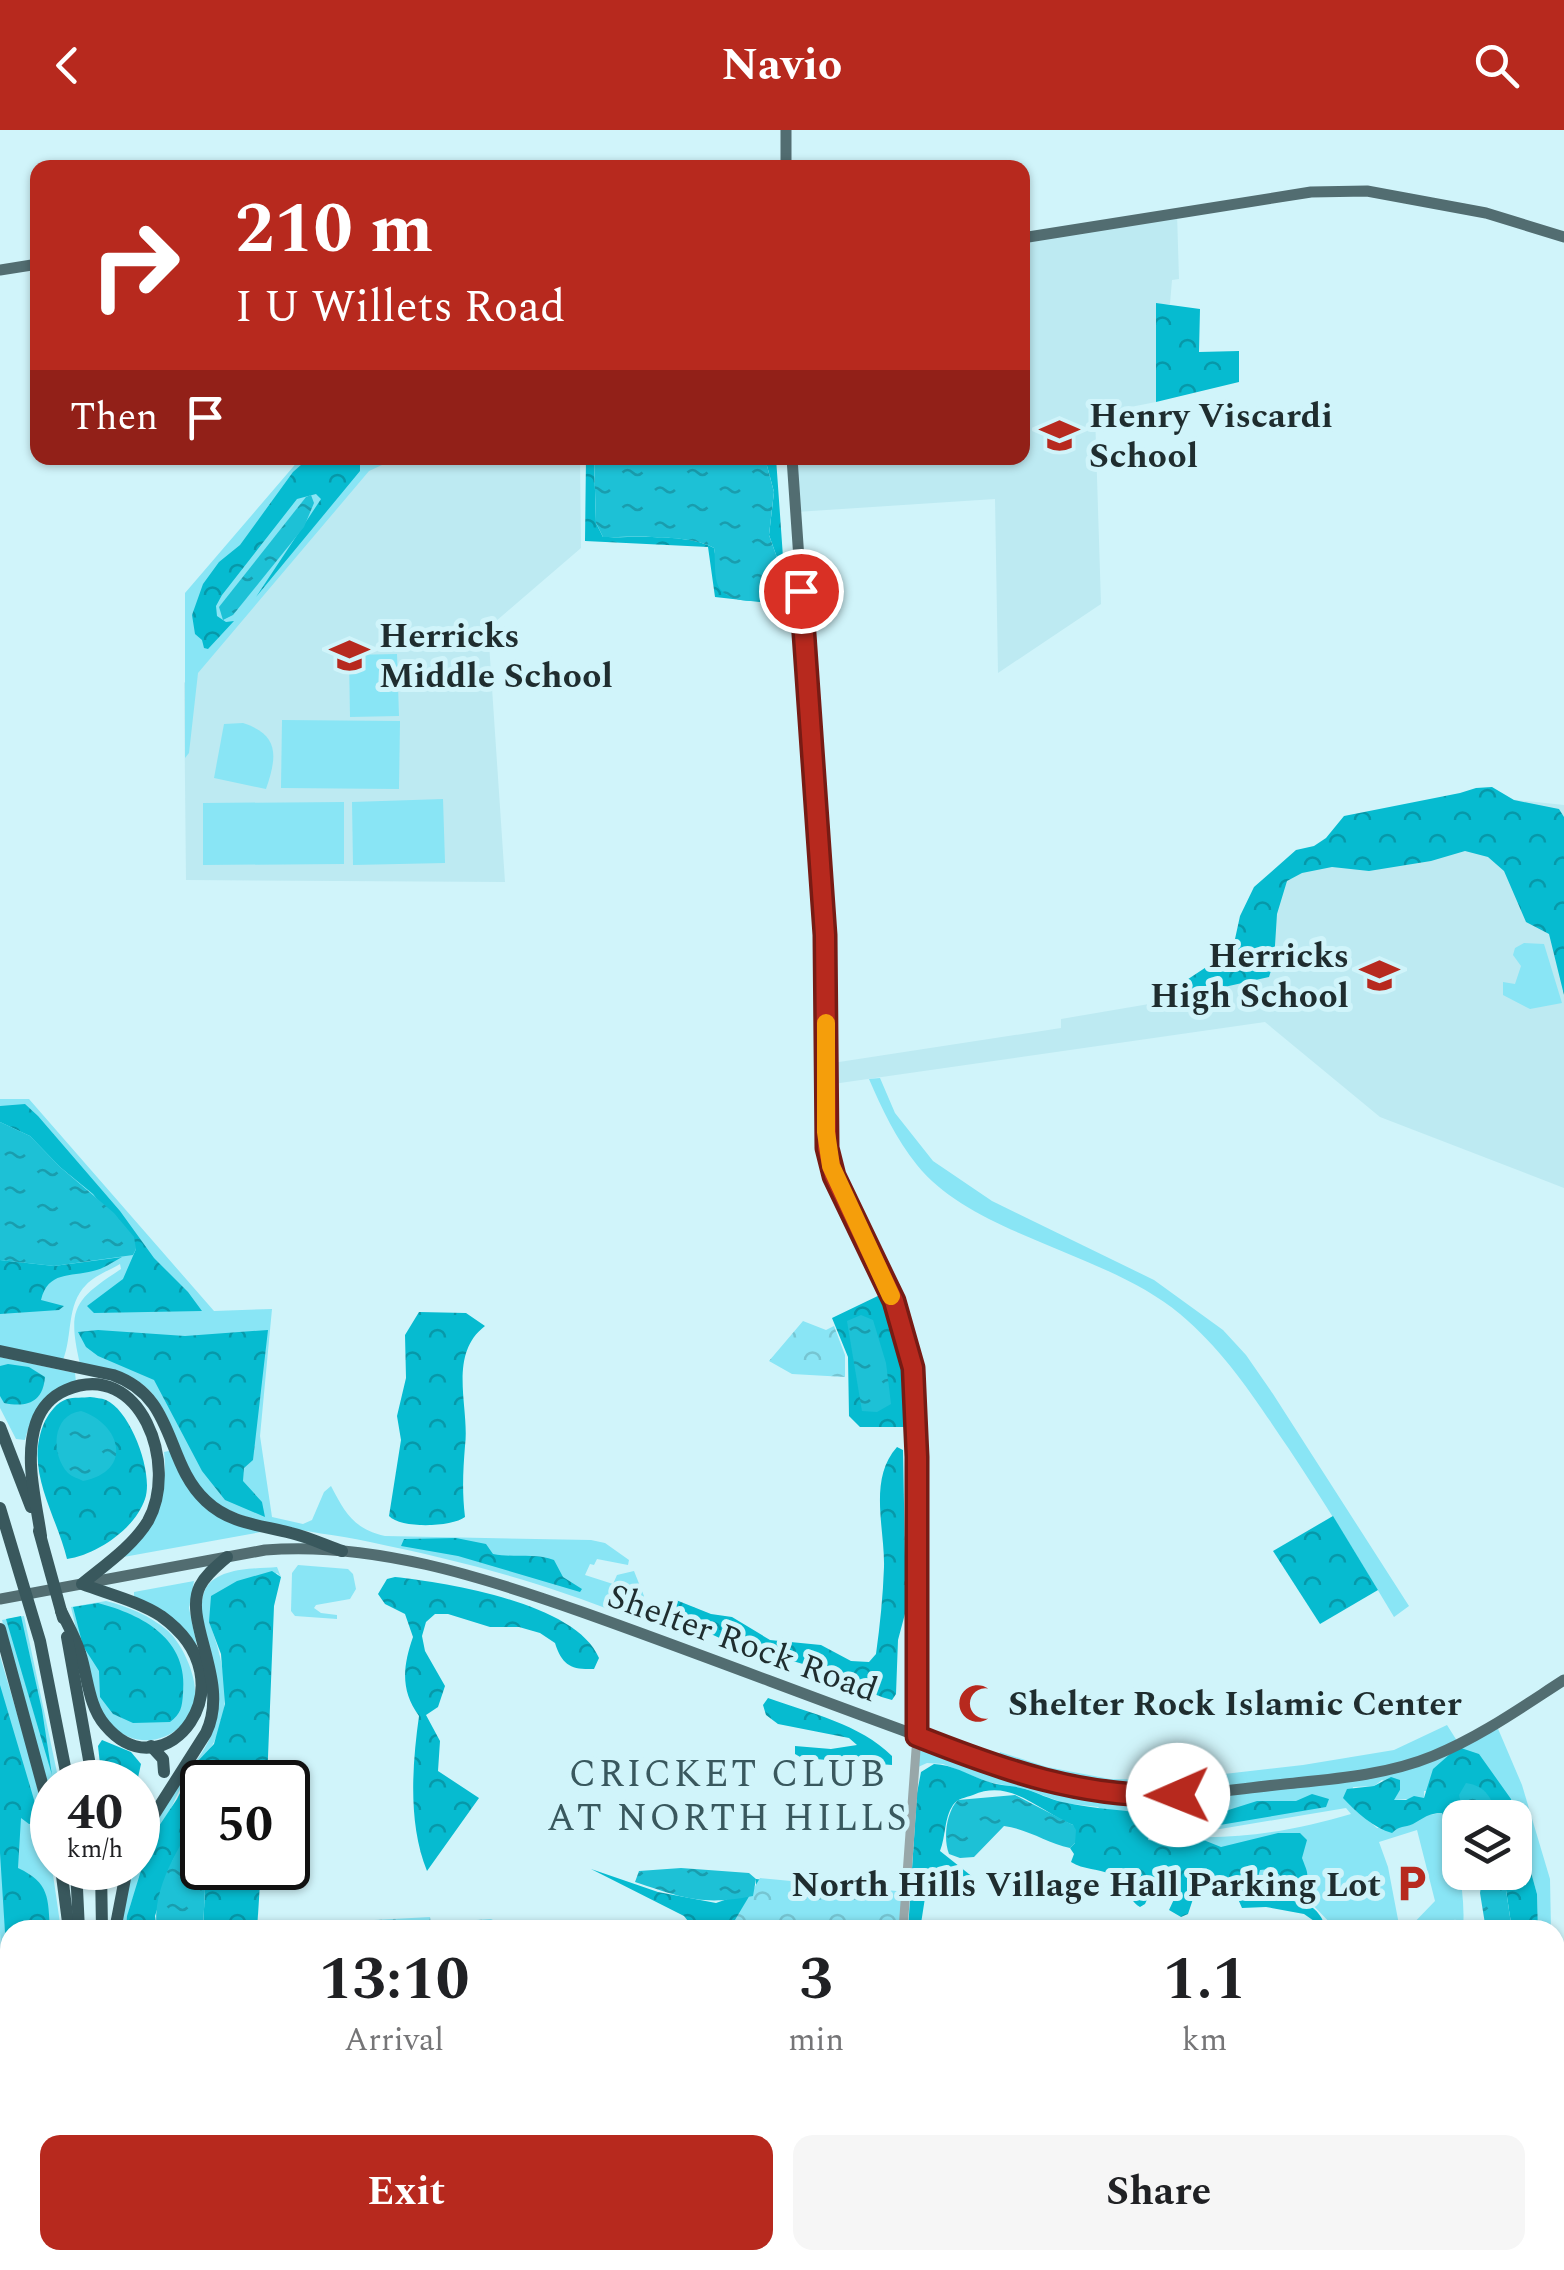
<!DOCTYPE html>
<html lang="en">
<head>
<meta charset="utf-8">
<style>
	body { margin:0; font-family:Spectral,serif; background:#f6f6f6; color:#202124; height:100vh; display:flex; flex-direction:column; font-size:38px; white-space:nowrap }
	* { box-sizing:border-box; margin:0 }
	p { font-size:32px; color:#757577 }
	.icon { flex:none; width:55px; height:55px; fill:none; stroke:currentColor; stroke-width:2; stroke-linecap:round; stroke-linejoin:round }
	.map { position:relative; flex:1; overflow:hidden }
	.details { position:absolute; left:0px; top:1790px; width:1565px; height:350px; display:flex; flex-direction:column; background:#fff; border-radius:30px 30px 0 0; box-shadow:0 2px 8px #0004 }
	.details>* { flex:none }
	.banner { position:absolute; left:30px; top:30px; width:1000px; height:305px; border-radius:20px; box-shadow:0 2px 8px #0004; background:#b7291e; color:#fff; overflow:hidden }
	.controls { position:absolute; left:1442px; top:1670px; display:grid; gap:20px }
	.controls a { display:grid; place-items:center; width:90px; height:90px; border-radius:20px; background:#fff; box-shadow:0 2px 8px #0004; font-size:50px }
	.speed { position:absolute; left:30px; top:1630px; display:flex; gap:20px; font-size:50px; font-weight:700; text-align:center }
	.speed>* { display:grid; place-content:center; width:130px; height:130px; border-radius:50%; background:#fff; box-shadow:0 2px 8px #0004; line-height:1 }
	.speed small { font-size:25px; font-weight:400 }
	.speed .limit { border:5px solid #111; border-radius:15px; background:#fff; color:#111 }
	.pin { position:absolute; display:grid; place-items:center; width:85px; height:85px; color:#fff; margin:-42px; border:5px solid #fff; border-radius:50%; box-shadow:0 2px 10px #0007 }
	.me { position:absolute; width:110px; margin:-55px; rotate:269deg; stroke-linejoin:round; filter:drop-shadow(0 0 8px #0008) }
	.turn { display:flex; align-items:center; gap:35px; height:210px; padding:0 40px; font-size:45px }
	.turn .icon { width:130px; height:130px; stroke-width:2.5 }
	.turn b { display:block; font-size:70px; line-height:85px }
	.then { display:flex; align-items:center; height:95px; padding:0 40px; background:#0003; gap:20px; font-size:38px }
	.eta { display:flex; justify-content:space-evenly; align-items:center; height:170px; text-align:center }
	.eta b { font-size:60px; font-weight:700; line-height:70px }
	.button { display:flex; gap:20px; margin-top:auto; padding:20px 40px }
	.button a { flex:1; height:115px; border-radius:20px; background:#b7291e; color:#fff; font-size:40px; font-weight:700; line-height:115px; text-align:center }
	.button a+a { background:#f6f6f6; color:#202124 }
	header { display:flex; justify-content:space-between; align-items:center; height:130px; padding:0 40px; background:#b7291e; color:#fff; font-size:45px; font-weight:700 }
	.map>svg:first-child { display:block }
</style>
</head>
<body>
<header><svg class="icon" aria-label="back" viewBox="0 0 24 24"><path d="M15 5l-7 7 7 7"/></svg>Navio<svg class="icon" aria-label="search" viewBox="0 0 24 24"><circle cx="10" cy="10" r="6"/><path d="M15 15l6 6"/></svg></header>
<div class="map">
<svg width="1564" height="2140" viewBox="0 0 1564 2140">
	<defs>
		<pattern id="forest-crowns" width="20" height="18" patternUnits="userSpaceOnUse" patternTransform="scale(2.5)"><rect width="20" height="18" fill="#06bbd0"/><path d="M2 6a3 3 0 1 1 6 0M12 15a3 3 0 1 1 6 0" fill="none" stroke="#0798a9"/></pattern>
		<pattern id="park-crowns" width="20" height="18" patternUnits="userSpaceOnUse" patternTransform="scale(2.5)"><rect width="20" height="18" fill="#89e5f5"/><path d="M2 6a3 3 0 1 1 6 0M12 15a3 3 0 1 1 6 0" fill="none" stroke="#76c5d2"/></pattern>
		<pattern id="water-ripples" width="26" height="14" patternUnits="userSpaceOnUse" patternTransform="scale(2.5)"><rect width="26" height="14" fill="#1dc1d6"/><path d="M2 4q2-2 4 0t4 0M15 11q2-2 4 0t4 0" fill="none" stroke="#199dae"/></pattern>
	</defs>
	<rect width="100%" height="100%" fill="#d0f4fa"/>
	<g fill="#bdeaf2">
		<polygon points="1177,83 1179,149 1172,150 1170,174 1156,174 1156,272 1095,284 1101,474 998,543 995,369 796,382 792,328 1022,328 1023,108"/>
		<polygon points="580,328 581,418 488,498 505,752 186,750 184,553 376,330"/>
		<polygon points="1471,665 1564,675 1564,1058 1380,987 1265,892 826,955 826,934 1061,898 1061,889 1149,874 1220,829 1286,745"/>
	</g>
	<g fill="#89e5f5" fill-rule="evenodd">
		<polygon points="477,329 473,332 382,335 369,341 198,543 189,623 185,628 185,463 299,330"/>
		<polygon points="397,524 399,586 350,587 349,525"/>
		<polygon points="282,590 400,591 399,659 281,658"/>
		<path d="M243,593C280,605 277,627 266,659L214,648L224,594Z"/>
		<polygon points="443,669 445,733 353,735 352,672"/>
		<polygon points="344,672 344,734 203,735 203,673"/>
		<polygon points="1524,813 1544,814 1562,873 1530,879 1503,865 1503,852 1515,854 1521,836 1513,825 1515,818"/>
		<path d="M880,948L895,983L933,1031L992,1071L1154,1150L1223,1200L1246,1225L1273,1264L1409,1476L1394,1487C1360,1430 1326,1375 1289,1319C1255,1269 1227,1224 1180,1184C1106,1122 974,1106 917,1035C896,1009 882,979 869,949Z"/>
		<path d="M0,969H29L214,1181L272,1179L260,1306L272,1387L303,1394L312,1390L324,1362L331,1356C345,1383 354,1399 385,1406L591,1410L605,1413L629,1430L628,1435L597,1429L594,1435L590,1434L585,1445L613,1454L617,1445L634,1441L644,1466L641,1481L626,1486C539,1451 461,1431 370,1412C324,1402 273,1400 229,1380C175,1356 181,1278 139,1252C123,1243 98,1240 80,1234C67,1178 74,1170 121,1139L120,1134C110,1140 94,1146 86,1155C66,1175 73,1205 63,1230L0,1216Z"/>
		<path d="M0,1227L75,1243L76,1252C45,1261 33,1280 25,1310L16,1309L0,1278Z"/>
		<path d="M173,1320L201,1373L261,1402L118,1428C144,1394 170,1367 164,1322Z"/>
		<polygon points="298,1435 348,1439 353,1444 356,1459 350,1469 316,1475 314,1478 321,1483 337,1485 337,1489 295,1486 291,1481 292,1443"/>
		<path d="M277,1437L281,1447L277,1443L209,1491C223,1530 234,1572 214,1612C210,1621 200,1627 194,1635C174,1665 162,1702 148,1734C138,1755 127,1776 126,1800H119L132,1738H138C138,1684 213,1631 215,1589C217,1559 192,1481 206,1458C219,1437 255,1439 277,1437Z"/>
		<polygon points="194,1451 189,1478 200,1531 134,1466 134,1462"/>
		<path d="M106,1471C129,1477 149,1485 168,1501C182,1514 196,1544 195,1564C194,1597 159,1619 129,1607C120,1603 110,1597 105,1588C85,1556 80,1513 71,1477Z"/>
		<polygon points="24,1486 59,1652 52,1652 52,1677 2,1490"/>
		<polygon points="0,1526 34,1641 49,1717 61,1800 10,1800 10,1920 5,1894 0,1802"/>
		<path d="M1496,1594L1522,1655L1550,1749L1551,1800H1538L1537,1764L1511,1669L1424,1661V1668L1393,1670L1400,1660L1382,1650L1374,1656L1353,1657L1350,1675L1377,1698L1412,1694L1422,1686L1442,1683C1456,1720 1466,1760 1463,1800H1458L1455,1789L1452,1800H1407L1435,1771L1417,1700L1379,1712L1388,1737L1400,1800H1347L1341,1794L1336,1799L1306,1768L1141,1714L1098,1677L1064,1673L1026,1659L988,1652L943,1634L927,1633L916,1638L917,1606L997,1636L1000,1622L1047,1637L1110,1649L1172,1650L1303,1635L1394,1620L1447,1595L1459,1614ZM1346,1678L1351,1684C1291,1702 1222,1713 1160,1704V1696L1214,1700Z"/>
	</g>
	<g fill="url(#forest-crowns)">
		<polygon points="1156,173 1200,179 1199,222 1239,221 1239,252 1156,272"/>
		<path d="M586,328H594L596,393L603,407C634,408 688,403 714,418L721,459C741,473 760,473 781,461L780,436L769,405L774,362L765,328H776L783,427L782,470L776,474L715,467L708,417L585,411Z"/>
		<polygon points="310,332 357,333 360,334 360,341 256,467 321,369 316,364 297,369 222,465 216,476 217,486 226,492 234,491 208,519 204,518 202,510 195,504 192,485 203,454 219,432 240,415 293,342 302,334"/>
		<polygon points="1492,657 1514,670 1559,679 1564,687 1564,865 1549,804 1526,792 1504,741 1488,727 1465,721 1431,731 1369,741 1332,737 1302,743 1287,751 1277,784 1274,831 1269,847 1184,866 1167,863 1220,828 1235,809 1240,786 1254,757 1296,720 1314,716 1326,708 1344,686 1460,663 1476,658"/>
		<polygon points="25,974 38,986 120,1081 154,1128 188,1162 202,1181 94,1183 87,1176 123,1149 136,1119 93,1064 60,1037 30,1006 0,992 0,976"/>
		<path d="M122,1127C113,1132 103,1139 93,1141C70,1147 48,1141 41,1170L64,1176L59,1180L0,1184V1130L54,1136Z"/>
		<path d="M884,1163C900,1210 906,1247 909,1297H860L849,1286L848,1227L832,1188Z"/>
		<path d="M419,1182L466,1183L485,1196C447,1225 470,1278 465,1316C463,1341 462,1362 465,1387C452,1397 401,1399 389,1386L401,1310L397,1286L406,1248L405,1205Z"/>
		<polygon points="98,1200 185,1206 268,1200 253,1330 244,1338 243,1351 262,1372 265,1387 225,1370 202,1341 154,1250 98,1226 86,1217 78,1202"/>
		<path d="M8,1234L29,1237L45,1247C43,1272 27,1278 4,1273L0,1266V1236Z"/>
		<path d="M90,1267C96,1268 101,1268 106,1270C131,1281 154,1344 145,1369C135,1399 96,1425 67,1429C56,1383 23,1339 45,1291C50,1282 56,1273 67,1269C73,1267 84,1268 90,1267Z"/>
		<path d="M897,1317L903,1320L906,1480L898,1510L896,1564L892,1570C866,1564 846,1547 821,1539C772,1524 717,1516 677,1482L676,1470L711,1484L732,1487L770,1510L821,1515L851,1531L869,1532L876,1524C880,1495 883,1466 884,1437C885,1399 868,1349 897,1317Z"/>
		<polygon points="1333,1386 1378,1460 1320,1494 1273,1421"/>
		<path d="M456,1408L486,1414L493,1424C514,1428 535,1423 554,1430L563,1447L582,1459L580,1462L458,1426L401,1416L404,1409Z"/>
		<polygon points="272,1441 281,1447 274,1476 267,1652 202,1652 202,1682 173,1730 155,1786 157,1800 126,1800 127,1786 151,1708 177,1669 194,1635 214,1614 225,1574 221,1524 209,1492 211,1466 237,1451"/>
		<path d="M395,1447C448,1453 576,1473 599,1528L594,1539C571,1540 562,1535 555,1513L540,1503L519,1497H490L448,1484H435L426,1492L422,1506L425,1521L445,1556L438,1577L426,1585L440,1611L438,1641L479,1668L427,1741C408,1694 412,1636 419,1586C400,1560 403,1536 413,1507L405,1484L385,1474L378,1464L387,1449Z"/>
		<path d="M98,1473C143,1485 189,1509 183,1564C182,1577 181,1584 170,1592L133,1593L113,1584L100,1567L99,1541L83,1516L73,1477Z"/>
		<polygon points="21,1486 42,1580 52,1645 6,1489"/>
		<path d="M0,1555L35,1673L37,1693L29,1694L21,1688L18,1738C50,1753 48,1768 50,1800H10V1882L0,1723Z"/>
		<path d="M768,1568C810,1583 860,1594 892,1626V1635L802,1628L795,1624V1616L831,1619L857,1615L849,1608L778,1594L766,1585L763,1575Z"/>
		<polygon points="102,1610 131,1622 141,1634 137,1652 102,1652 98,1616"/>
		<path d="M1458,1617L1479,1624L1511,1669L1537,1764L1538,1800H1512L1506,1760L1508,1743L1515,1742V1688L1496,1687L1495,1677L1459,1675L1464,1687L1460,1688V1719L1442,1683C1428,1683 1424,1688 1413,1694C1404,1698 1400,1695 1392,1703C1374,1698 1356,1682 1343,1668L1347,1659L1374,1656L1391,1647L1400,1650V1660L1394,1670H1406L1414,1666L1424,1668L1433,1639Z"/>
		<path d="M934,1634C954,1635 968,1645 986,1651C999,1656 1012,1655 1025,1659C1038,1663 1049,1669 1062,1672C1096,1680 1128,1679 1162,1687L1163,1692L1152,1695L1148,1710L1174,1713L1201,1709L1221,1717L1278,1703H1300L1307,1710L1302,1728C1307,1742 1311,1745 1302,1759C1283,1756 1281,1736 1260,1740L1258,1747C1282,1788 1311,1753 1327,1800L1304,1784L1266,1777L1242,1778L1238,1769L1210,1757L1196,1760L1188,1784L1181,1787L1169,1780L1176,1765L1175,1755L1156,1750L1145,1774L1140,1777C1127,1769 1126,1753 1112,1745C1099,1738 1083,1740 1071,1732L1074,1724L1070,1718L1075,1713L1073,1695C1039,1681 1011,1648 973,1665C965,1668 958,1668 953,1675C944,1688 946,1706 940,1721L974,1748L929,1742L920,1800H908L917,1663L921,1642Z"/>
		<polygon points="1312,1664 1329,1669 1326,1677 1208,1697 1189,1696 1176,1685 1181,1680 1219,1683 1257,1671 1296,1671"/>
		<polygon points="206,1738 261,1738 257,1800 203,1800"/>
		<polygon points="591,1739 658,1762 716,1773 756,1759 756,1749 808,1756 786,1800 695,1800 684,1786"/>
		<polygon points="0,1982 10,2026 10,2130 36,2130 39,2140 0,2140"/>
	</g>
	<g fill="url(#park-crowns)">
		<polygon points="803,1191 826,1200 834,1196 845,1225 845,1247 792,1244 769,1231"/>
		<polygon points="760,1748 907,1762 903,1800 729,1800"/>
		<polygon points="430,1787 431,1793 491,1789 503,1795 500,1800 374,1800 374,1790"/>
		<polygon points="1148,2130 1356,2130 1356,2140 1157,2140"/>
	</g>
	<g fill="url(#water-ripples)">
		<path d="M594,328H765L774,362L769,405L780,436L781,461C769,474 732,475 720,459C713,449 716,430 714,418C690,404 632,407 603,407L596,393Z"/>
		<polygon points="311,365 314,373 304,397 233,485 223,490 219,477 306,367"/>
		<polygon points="0,992 30,1006 60,1037 114,1083 134,1107 136,1119 133,1125 54,1136 0,1130"/>
		<polygon points="861,1185 873,1190 886,1233 891,1274 877,1282 862,1281 847,1191"/>
		<path d="M81,1281C121,1294 134,1341 83,1351C78,1348 72,1347 68,1343C51,1325 51,1285 81,1281Z"/>
		<path d="M1466,1653C1486,1656 1493,1669 1496,1687H1464L1459,1665Z"/>
		<path d="M1015,1665L1073,1695L1076,1700L1075,1713L1070,1718C1047,1713 1028,1699 1004,1696L974,1727L960,1728L949,1724C943,1709 946,1682 958,1670Z"/>
		<path d="M202,1682V1738H206L203,1800H157C151,1758 180,1714 202,1682Z"/>
		<path d="M681,1738L749,1743L756,1749L753,1766C703,1776 683,1768 635,1752L639,1741Z"/>
		<polygon points="1483,1743 1508,1743 1506,1760 1512,1800 1486,1800 1480,1763"/>
	</g>
	<g fill="none" stroke-linecap="round" stroke-linejoin="round">
		<g stroke="#98a7a9" stroke-width="9">
			<polyline points="903,1800 917,1606"/>
			<polyline points="869,2140 870,2130"/>
		</g>
		<g stroke="#526d71" stroke-width="11">
			<polyline points="786,38 786,0"/>
			<polyline points="1022,108 1311,62 1367,61 1486,83 1564,107"/>
			<polyline points="0,140 38,134"/>
			<polyline points="792,328 825,805 827,1018 834,1046 894,1171 913,1238 917,1327 917,1606"/>
			<path d="M0,1469L265,1420C371,1411 483,1447 582,1482C689,1520 795,1561 902,1600C968,1625 1033,1655 1104,1664C1164,1672 1225,1660 1285,1654C1334,1649 1387,1645 1433,1626C1480,1607 1522,1577 1564,1550"/>
			<polyline points="0,1886 10,1952"/>
			<polyline points="52,2130 55,2140"/>
		</g>
		<g stroke="#39585d" stroke-width="12">
			<path d="M0,1221L113,1245C177,1267 164,1332 206,1371C230,1394 261,1395 291,1403C308,1407 325,1415 342,1421"/>
			<polyline points="0,1297 31,1377"/>
			<polyline points="0,1378 40,1511 68,1652"/>
			<polyline points="39,1401 63,1488"/>
			<path d="M41,1406C36,1371 24,1328 36,1293C41,1278 52,1266 66,1260C141,1228 179,1336 148,1391C133,1416 105,1435 82,1454C108,1464 138,1471 161,1486C255,1553 164,1666 105,1595C88,1575 88,1547 80,1523C76,1509 68,1495 61,1481"/>
			<polyline points="0,1499 52,1690"/>
			<polyline points="67,1507 93,1652"/>
			<polyline points="151,1616 163,1629 164,1642"/>
			<path d="M138,1710L206,1603C231,1551 182,1491 200,1456C206,1444 218,1435 227,1427"/>
			<polyline points="61,1738 69,1800"/>
			<polyline points="76,1738 79,1800"/>
			<polyline points="101,1738 102,1800"/>
			<polyline points="115,1800 127,1738"/>
			<polyline points="114,2130 117,2140"/>
			<polyline points="133,2130 136,2140"/>
		</g>
	</g>
	<g fill="none" stroke-linecap="round" stroke-linejoin="round">
		<defs>
			<path id="route" d="M801,461L825,805L827,1018L834,1046L894,1171L913,1238L917,1327V1606C1003,1640 1084,1669 1178,1665"/>
		</defs>
		<use href="#route" stroke="#771b14" stroke-width="25"/>
		<use href="#route" stroke="#b7291e" stroke-width="18"/>
		<polyline stroke="#f59e0b" stroke-width="18" points="826,893 826,1002 831,1036 891,1166"/>
	</g>
	<defs>
		<symbol id="school-bare" viewBox="-9 -9 18 18"><path d="M0-5L7-2L0 1L-7-2ZM-4 1L0 2.5L4 1V4Q0 6-4 4Z" fill="#b7291e" stroke="#d0f4fa" stroke-width="2.5" paint-order="stroke"/></symbol>
		<symbol id="mosque-bare" viewBox="-9 -9 18 18"><path d="M3.5-4.9A6 6 0 1 0 3.5 4.9A5 5 0 1 1 3.5-4.9Z" fill="#b7291e" stroke="#d0f4fa" stroke-width="2.5" paint-order="stroke"/></symbol>
		<symbol id="parking-bare" viewBox="-9 -9 18 18"><path d="M-3.5-5.5H1a3.5 3.5 0 0 1 0 7H-1V5.5H-3.5ZM-1-3.4V-.6H.8a1.4 1.4 0 0 0 0-2.8Z" fill="#b7291e" stroke="#d0f4fa" stroke-width="2.5" paint-order="stroke"/></symbol>
	</defs>
	<g fill-rule="evenodd">
		<use href="#school-bare" x="1032" y="278" width="55" height="55"/>
		<use href="#school-bare" x="322" y="498" width="55" height="55"/>
		<use href="#school-bare" x="1352" y="818" width="55" height="55"/>
		<use href="#mosque-bare" x="950" y="1546" width="55" height="55"/>
		<use href="#parking-bare" x="1384" y="1726" width="55" height="55"/>
	</g>
	<g text-anchor="middle" stroke-width="10" stroke-linejoin="round" paint-order="stroke">
		<g font-size="35" font-weight="bold" fill="#1f2d2f" stroke="#d0f4fa" text-anchor="start">
			<text x="1089" y="297">Henry Viscardi<tspan x="1089" dy="40">School</tspan></text>
			<text x="379" y="517">Herricks<tspan x="379" dy="40">Middle School</tspan></text>
			<text x="1349" y="837" text-anchor="end">Herricks<tspan x="1349" dy="40">High School</tspan></text>
			<text x="1008" y="1585">Shelter Rock Islamic Center</text>
			<text x="1381" y="1766" text-anchor="end">North Hills Village Hall Parking Lot</text>
		</g>
		<g font-size="35" fill="#1f2d2f" stroke="#d0f4fa">
			<text transform="translate(743 1512) rotate(20)" y="12">Shelter Rock Road</text>
		</g>
		<g font-size="38" letter-spacing="2.5" fill="#39585e" stroke="#d0f4fa">
			<text x="728" y="1656">CRICKET CLUB<tspan x="728" dy="44">AT NORTH HILLS</tspan></text>
		</g>
	</g>
</svg>
<div class="controls">
<a><svg class="icon" aria-label="layers" viewBox="0 0 24 24"><path d="M12 4l9 5-9 5-9-5zM3 14l9 5 9-5"/></svg></a>
</div>
<div class="speed"><div>40<small>km/h</small></div><div class="limit">50</div></div>
<div class="pin" style="left:801px;top:461px;background:#d93025"><svg class="icon" aria-label="arrive" viewBox="0 0 24 24"><path d="M6 21V4h12l-3 4 3 4H6"/></svg></div>
<svg class="me" style="left:1178px;top:1665px" viewBox="-20 -20 40 40"><circle r="19" fill="#fff"/><path d="M0-13L10 11 0 6-10 11z" fill="#b7291e"/></svg>
<div class="banner">
<div class="turn"><svg class="icon" aria-label="right" viewBox="0 0 24 24"><path d="M7 20v-9h11M14 6l5 5-5 5"/></svg><div><b>210 m</b>I U Willets Road</div></div>
<div class="then">Then<svg class="icon" aria-label="arrive" viewBox="0 0 24 24"><path d="M6 21V4h12l-3 4 3 4H6"/></svg></div>
</div>
<section class="details">
<div class="eta">
<div><b>13:10</b><p>Arrival</p></div>
<div><b>3</b><p>min</p></div>
<div><b>1.1</b><p>km</p></div>
</div>
<div class="button"><a>Exit</a><a>Share</a></div>
</section>
</div>
</body>
</html>
